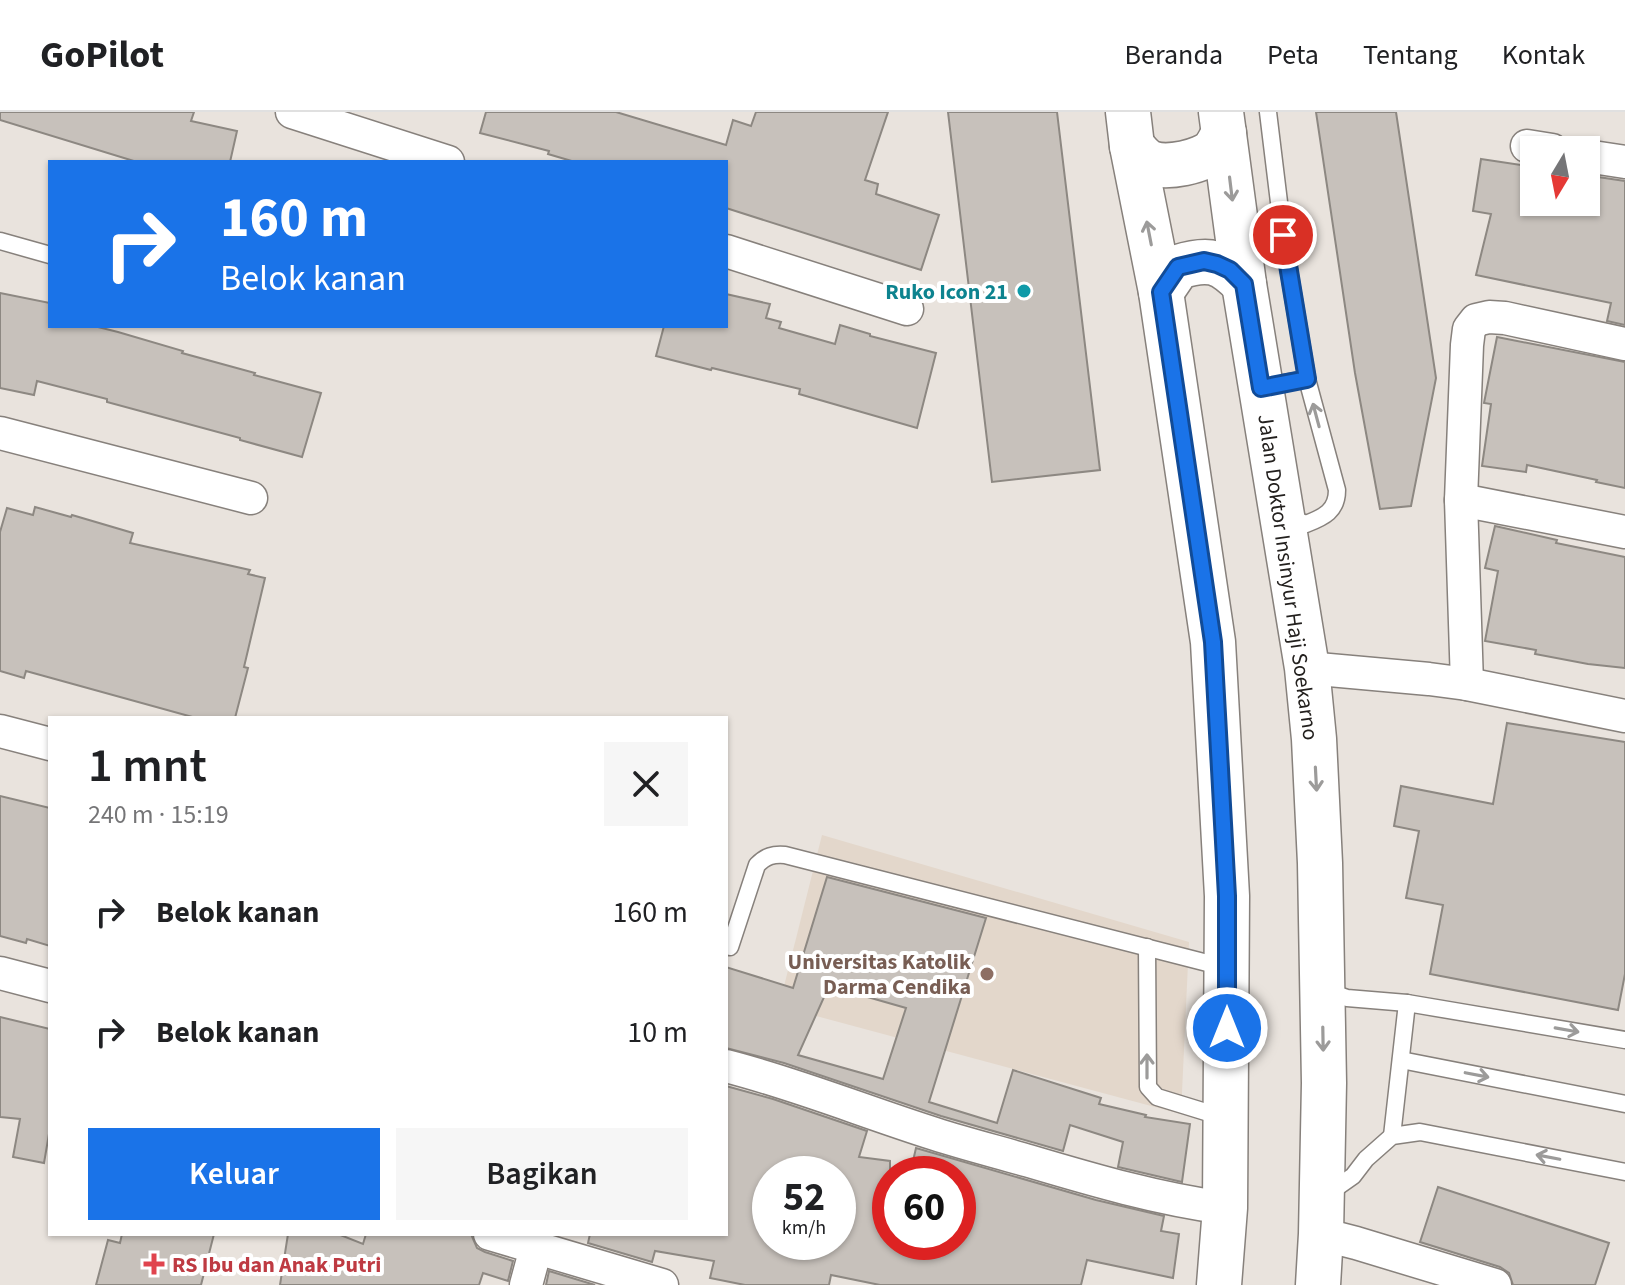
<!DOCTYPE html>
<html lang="id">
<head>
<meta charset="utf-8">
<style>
	body { margin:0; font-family:"Source Sans 3",sans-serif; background:#f6f6f6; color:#202124; height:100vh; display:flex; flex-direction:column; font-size:30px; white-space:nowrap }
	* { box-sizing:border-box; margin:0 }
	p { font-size:26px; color:#757577 }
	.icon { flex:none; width:44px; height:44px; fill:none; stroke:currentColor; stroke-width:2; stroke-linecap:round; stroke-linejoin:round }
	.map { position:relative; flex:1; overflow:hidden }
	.drawer { position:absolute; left:48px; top:604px; width:680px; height:520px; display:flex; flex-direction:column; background:#fff; border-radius:0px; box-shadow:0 2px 6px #0004 }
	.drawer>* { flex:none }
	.hud { position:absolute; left:48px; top:48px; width:680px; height:168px; border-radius:0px; box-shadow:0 2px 6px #0004; background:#1a73e8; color:#fff; overflow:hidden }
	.needle { width:52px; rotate:190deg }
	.buttons { position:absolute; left:1520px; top:24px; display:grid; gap:16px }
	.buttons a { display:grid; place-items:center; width:80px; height:80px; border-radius:0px; background:#fff; box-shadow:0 2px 6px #0004; font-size:40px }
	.speed { position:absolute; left:752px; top:1044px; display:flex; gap:16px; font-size:40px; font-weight:700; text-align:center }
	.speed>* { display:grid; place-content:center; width:104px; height:104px; border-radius:50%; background:#fff; box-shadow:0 2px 6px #0004; line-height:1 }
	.speed small { font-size:20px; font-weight:400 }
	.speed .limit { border:12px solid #d22; background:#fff; color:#111 }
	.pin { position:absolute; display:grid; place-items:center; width:68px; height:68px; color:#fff; margin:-34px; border:4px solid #fff; border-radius:50%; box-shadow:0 2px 8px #0007 }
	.me { position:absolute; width:88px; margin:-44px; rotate:0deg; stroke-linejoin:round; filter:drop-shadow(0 0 6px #0008) }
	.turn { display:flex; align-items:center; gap:28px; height:168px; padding:0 40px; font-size:36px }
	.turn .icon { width:104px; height:104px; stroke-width:2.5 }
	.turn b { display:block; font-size:56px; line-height:68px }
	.round { display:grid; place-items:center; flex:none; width:84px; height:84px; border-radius:0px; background:#f6f6f6 }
	.headline { display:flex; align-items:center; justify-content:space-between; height:136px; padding:0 40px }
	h1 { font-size:48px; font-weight:600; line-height:60px }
	.action { display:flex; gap:16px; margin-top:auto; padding:16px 40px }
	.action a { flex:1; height:92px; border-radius:0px; background:#1a73e8; color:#fff; font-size:32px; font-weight:600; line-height:92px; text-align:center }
	.action a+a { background:#f6f6f6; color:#202124 }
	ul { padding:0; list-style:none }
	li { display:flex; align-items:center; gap:24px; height:120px; padding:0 40px }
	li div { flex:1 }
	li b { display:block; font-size:30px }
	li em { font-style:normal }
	header { display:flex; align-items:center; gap:48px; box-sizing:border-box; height:112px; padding:0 40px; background:#fff; border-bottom:2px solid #e0e0e0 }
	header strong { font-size:38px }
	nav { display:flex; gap:44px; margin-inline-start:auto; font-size:28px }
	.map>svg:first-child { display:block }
</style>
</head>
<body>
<header>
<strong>GoPilot</strong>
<nav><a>Beranda</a><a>Peta</a><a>Tentang</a><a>Kontak</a></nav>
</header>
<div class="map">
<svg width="1625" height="1173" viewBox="0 0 1625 1173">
	<rect width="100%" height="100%" fill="#e9e3dd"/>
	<polygon fill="#e3d7cb" points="822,723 1189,830 1181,1002 779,894"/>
	<g fill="#c7c1bb" stroke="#8d8882" stroke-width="2" fill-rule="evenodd">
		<polygon points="0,0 194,0 191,9 237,19 230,50 137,50 0,8"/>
		<polygon points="486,0 616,0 726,33 733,8 751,14 756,0 888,0 865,68 878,72 876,82 939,103 921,158 726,96 726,50 575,50 548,42 549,39 480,21"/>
		<polygon points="948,0 1057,0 1100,358 992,370"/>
		<polygon points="1316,0 1396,0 1436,266 1411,394 1380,397 1355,261"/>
		<polygon points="1481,47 1534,55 1534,90 1586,90 1591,64 1625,69 1625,213 1607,209 1611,191 1476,163 1491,102 1473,99"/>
		<polygon points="0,181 50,191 50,214 94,214 118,220 183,239 182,241 255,261 254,263 321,281 302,345 240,328 240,326 107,290 107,287 37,269 34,283 0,276"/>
		<polygon points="726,182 770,192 766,206 781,210 779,216 835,232 840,213 870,222 870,224 936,241 917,316 799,282 800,277 712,256 711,258 656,244 664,214 726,214"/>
		<polygon points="1497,225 1625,250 1625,376 1596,370 1597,368 1527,353 1526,360 1482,354 1491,292 1484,291"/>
		<polygon points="35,395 71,405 72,403 133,421 130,431 250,458 248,462 265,466 244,555 248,556 235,606 196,606 26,559 24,566 0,559 0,420 7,396 33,403"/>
		<polygon points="1495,414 1557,428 1556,431 1625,445 1625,556 1588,552 1535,542 1536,538 1485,529 1498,459 1485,456"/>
		<polygon points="1507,611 1625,630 1625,862 1618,898 1430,862 1443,793 1406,786 1419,719 1394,714 1401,674 1493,692"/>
		<polygon points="0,684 50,696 50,834 27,827 26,831 0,824"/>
		<path d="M827,765L986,806L929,990L997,1011L1013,958L1101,986L1099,992L1146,1003L1145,1005L1190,1012L1182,1070L1118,1055L1123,1030L1070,1013L1063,1039L941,1004L784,951L726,936V855L793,876ZM829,874L906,896L883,967L798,943Z"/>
		<polygon points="0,905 50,917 50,1016 44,1051 13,1045 20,1007 0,1005"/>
		<path d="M726,974L773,987L867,1019L859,1045L890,1049V1130H958V1062H910L916,1036L1096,1088L1164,1104L1161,1119L1179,1122L1173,1166L1087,1148L1081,1173H880L831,1163L829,1173H745L710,1166L714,1149L655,1139L652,1150L588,1131L590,1122H726ZM770,1062H838V1130H770Z"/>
		<polygon points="1438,1075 1609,1131 1595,1173 1513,1173 1509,1161 1500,1155 1420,1130"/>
		<polygon points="122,1122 214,1122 201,1173 96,1173 108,1128 120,1131"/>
		<polygon points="288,1122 338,1122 363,1132 366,1122 471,1122 477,1136 485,1140 513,1149 508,1169 483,1161 479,1173 280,1173"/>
		<polygon points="549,1159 595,1173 546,1173"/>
	</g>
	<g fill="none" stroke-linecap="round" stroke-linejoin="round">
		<defs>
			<g id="lane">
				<path d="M1268,0L1283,123L1307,267L1337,378C1337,399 1324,405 1306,412L1285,404"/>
				<polyline points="1241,127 1283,123"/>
				<polyline points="0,129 50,143"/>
				<polyline points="1261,275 1307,267"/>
				<path d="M730,835L757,753C766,744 773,742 785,743L1223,855"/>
				<polyline points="1147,835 1148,975 1157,985 1222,1005"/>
				<polyline points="1327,879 1347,886 1407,891 1625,928"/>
				<polyline points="1401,948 1625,992"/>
				<polyline points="1392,1024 1407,891"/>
				<polyline points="1326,1083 1353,1064 1366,1047 1392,1024 1420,1020 1625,1060"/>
			</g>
			<g id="street">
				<polyline points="292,0 448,50"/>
				<polyline points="1527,34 1552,38"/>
				<polyline points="1586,44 1625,50"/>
				<polyline points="726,139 907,197"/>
				<polyline points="0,321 251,386"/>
				<polyline points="1461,388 1625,420"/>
				<polyline points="1307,556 1429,567 1467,572 1625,604"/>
				<polyline points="1467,572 1461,388 1467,233 1469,217 1476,208 1489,205 1505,206 1625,232"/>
				<polyline points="0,619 50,632"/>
				<polyline points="0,861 50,874"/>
				<path d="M726,954C797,972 865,1000 935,1022C966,1032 998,1040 1029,1049C1093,1068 1158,1087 1225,1096"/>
				<polyline points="490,1122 662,1173"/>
				<polyline points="1321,1122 1356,1131 1495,1173"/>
				<polyline points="526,1173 536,1136"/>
			</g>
			<g id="primary">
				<polyline points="1128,0 1132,34 1161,180 1213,530 1227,784 1225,1096 1219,1173"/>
				<polyline points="1221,0 1244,172 1307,556 1314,627 1320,751 1324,971 1321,1122 1318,1173"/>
				<path d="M1132,34C1137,40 1143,48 1151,51C1167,57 1202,50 1214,38C1218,33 1221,26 1224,21"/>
				<path d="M1161,180L1178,155C1210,145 1221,149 1244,172"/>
			</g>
		</defs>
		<use href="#lane" stroke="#87817c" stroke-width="19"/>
		<use href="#street" stroke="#87817c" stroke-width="35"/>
		<use href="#primary" stroke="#87817c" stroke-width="47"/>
		<use href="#lane" stroke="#fff" stroke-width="16"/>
		<use href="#street" stroke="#fff" stroke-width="32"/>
		<use href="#primary" stroke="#fff" stroke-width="44"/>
	</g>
	<defs><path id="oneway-shaft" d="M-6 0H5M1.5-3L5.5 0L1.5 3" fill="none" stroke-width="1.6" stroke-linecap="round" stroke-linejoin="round" transform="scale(2)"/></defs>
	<g stroke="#9c9b9a">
		<use href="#oneway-shaft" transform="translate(1231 77) rotate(83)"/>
		<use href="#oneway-shaft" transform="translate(1149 121) rotate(-101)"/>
		<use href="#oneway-shaft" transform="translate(1316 303) rotate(-105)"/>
		<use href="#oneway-shaft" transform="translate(1316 667) rotate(87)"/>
		<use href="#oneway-shaft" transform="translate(1567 918) rotate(10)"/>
		<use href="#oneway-shaft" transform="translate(1323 927) rotate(89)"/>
		<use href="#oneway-shaft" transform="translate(1147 954) rotate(-90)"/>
		<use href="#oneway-shaft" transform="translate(1477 963) rotate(11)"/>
		<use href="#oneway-shaft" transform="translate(1548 1045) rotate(-169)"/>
	</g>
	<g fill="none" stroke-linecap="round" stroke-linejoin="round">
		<defs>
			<polyline id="route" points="1227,916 1227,784 1213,530 1161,180 1178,155 1204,149 1217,152 1230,158 1244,172 1261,276 1307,267 1283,123"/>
		</defs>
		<use href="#route" stroke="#114b97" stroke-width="20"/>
		<use href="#route" stroke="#1a73e8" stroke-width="14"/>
	</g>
	<circle fill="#0f9aa8" stroke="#fff" stroke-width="3" cx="1024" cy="179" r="8"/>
	<circle fill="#8d6e63" stroke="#fff" stroke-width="3" cx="987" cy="862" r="8"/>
	<path fill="#e0444e" stroke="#fff" stroke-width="3" d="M150 1140h8v8h8v8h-8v8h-8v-8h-8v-8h8z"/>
	<g text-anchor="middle" stroke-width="8" stroke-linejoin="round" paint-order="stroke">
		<g font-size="22" font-weight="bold" fill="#0d838f" stroke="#fff" text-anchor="end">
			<text x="1008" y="187">Ruko Icon 21</text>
		</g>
		<g font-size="22" fill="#23201e" stroke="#fff">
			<text transform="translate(1289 465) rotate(82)" y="8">Jalan Doktor Insinyur Haji Soekarno</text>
		</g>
		<g font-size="22" font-weight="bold" fill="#785e54" stroke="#fff" text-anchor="end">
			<text x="971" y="857">Universitas Katolik<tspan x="971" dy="25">Darma Cendika</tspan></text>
		</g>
		<g font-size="22" font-weight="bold" fill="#be3a42" stroke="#fff" text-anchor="start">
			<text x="172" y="1160">RS Ibu dan Anak Putri</text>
		</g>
	</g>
</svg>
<div class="buttons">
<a><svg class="needle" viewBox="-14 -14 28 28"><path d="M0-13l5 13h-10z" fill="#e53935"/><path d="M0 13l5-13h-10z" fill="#757577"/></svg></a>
</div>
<div class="speed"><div>52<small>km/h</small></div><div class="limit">60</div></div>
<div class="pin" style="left:1283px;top:123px;background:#d93025"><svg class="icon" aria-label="arrive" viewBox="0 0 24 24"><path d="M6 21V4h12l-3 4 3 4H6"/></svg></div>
<svg class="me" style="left:1227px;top:916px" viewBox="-20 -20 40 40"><circle r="17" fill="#1a73e8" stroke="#fff" stroke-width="3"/><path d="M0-11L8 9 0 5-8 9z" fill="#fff"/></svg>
<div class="hud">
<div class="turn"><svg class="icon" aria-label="right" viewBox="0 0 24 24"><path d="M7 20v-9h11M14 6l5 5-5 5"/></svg><div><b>160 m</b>Belok kanan</div></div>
</div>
<section class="drawer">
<div class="headline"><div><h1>1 mnt</h1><p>240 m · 15:19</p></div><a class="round"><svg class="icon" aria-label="close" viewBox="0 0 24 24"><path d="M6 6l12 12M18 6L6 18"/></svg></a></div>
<ul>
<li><svg class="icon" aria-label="right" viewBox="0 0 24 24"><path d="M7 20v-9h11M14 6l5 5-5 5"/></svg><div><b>Belok kanan</b></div><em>160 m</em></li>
<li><svg class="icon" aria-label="right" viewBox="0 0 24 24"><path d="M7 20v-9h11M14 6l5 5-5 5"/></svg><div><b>Belok kanan</b></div><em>10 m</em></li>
</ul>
<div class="action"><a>Keluar</a><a>Bagikan</a></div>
</section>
</div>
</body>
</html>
